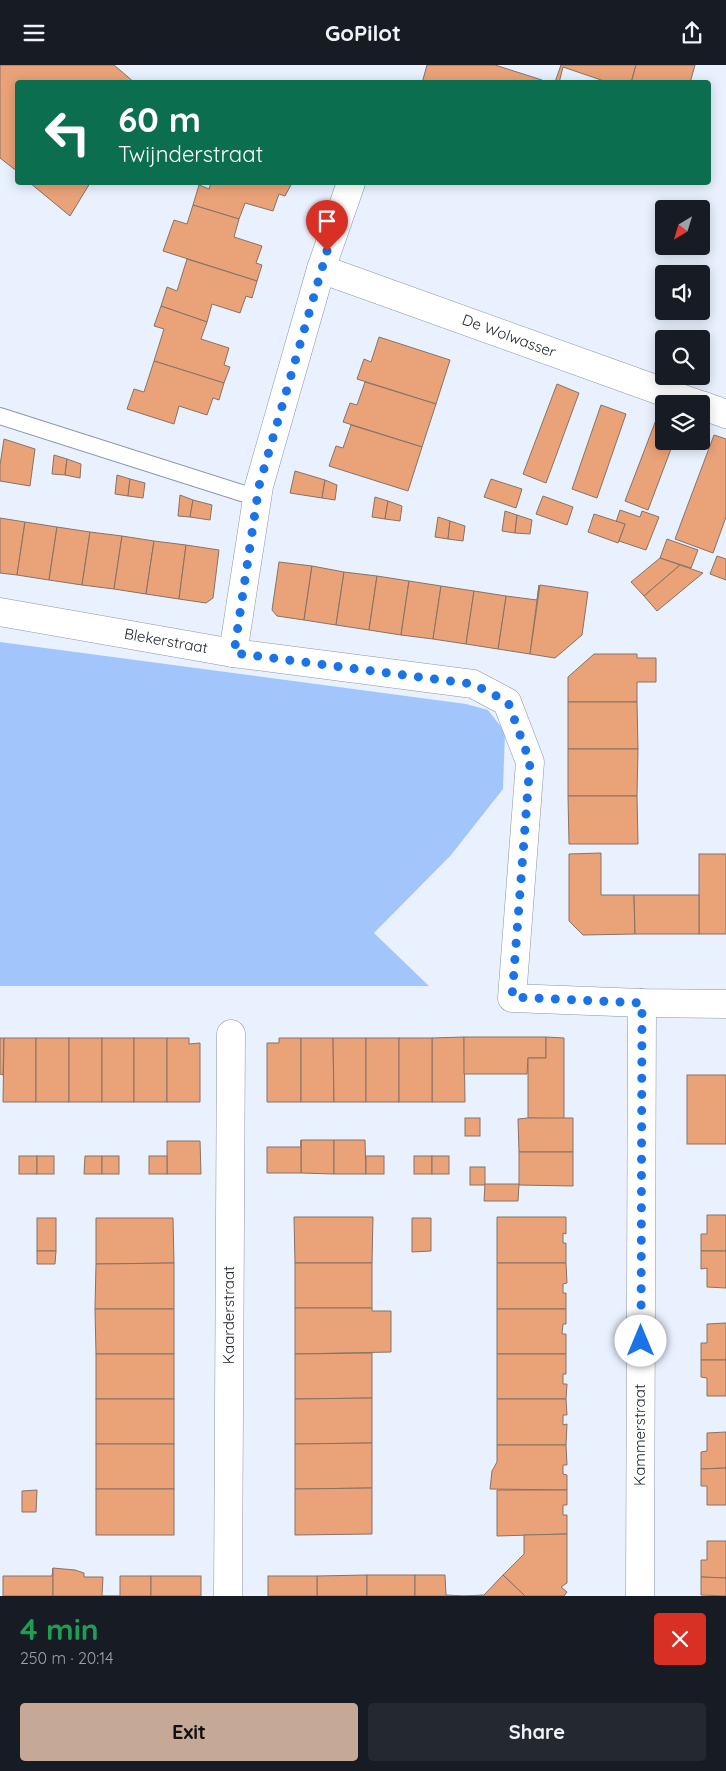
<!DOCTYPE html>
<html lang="en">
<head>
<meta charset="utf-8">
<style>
	body { margin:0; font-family:Quicksand,sans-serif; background:#242831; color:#f1f3f6; height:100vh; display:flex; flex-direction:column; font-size:19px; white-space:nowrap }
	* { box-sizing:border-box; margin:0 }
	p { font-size:16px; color:#9ea1a6 }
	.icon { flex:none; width:28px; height:28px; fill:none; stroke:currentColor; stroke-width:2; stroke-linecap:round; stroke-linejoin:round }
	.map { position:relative; height:1531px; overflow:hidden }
	.side { display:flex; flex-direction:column; background:#171b24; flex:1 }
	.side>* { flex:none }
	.guide { position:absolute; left:15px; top:15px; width:696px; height:105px; border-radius:5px; box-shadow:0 2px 12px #0003; background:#0b6e4f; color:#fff; overflow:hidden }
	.needle { width:32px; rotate:218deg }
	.fabs { position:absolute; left:655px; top:135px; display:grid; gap:10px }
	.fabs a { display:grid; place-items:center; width:55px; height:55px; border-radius:5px; background:#171b24; box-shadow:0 2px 12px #0003; font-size:25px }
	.pin { position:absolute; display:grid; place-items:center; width:42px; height:42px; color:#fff; margin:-51px -21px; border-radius:50% 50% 50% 0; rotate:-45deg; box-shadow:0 0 5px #0007 }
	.pin .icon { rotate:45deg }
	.me { position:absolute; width:55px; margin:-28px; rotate:0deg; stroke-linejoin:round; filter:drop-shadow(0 0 4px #0008) }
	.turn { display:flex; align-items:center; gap:18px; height:105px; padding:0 20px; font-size:22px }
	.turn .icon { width:65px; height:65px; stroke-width:2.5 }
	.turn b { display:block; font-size:35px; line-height:42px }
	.round { display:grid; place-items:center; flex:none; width:52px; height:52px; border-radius:5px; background:#242831 }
	.headline { display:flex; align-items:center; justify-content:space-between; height:85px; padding:0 20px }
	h1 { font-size:30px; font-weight:700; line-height:38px; color:#1e9e55 }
	.cta { display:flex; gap:10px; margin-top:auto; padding:10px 20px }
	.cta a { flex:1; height:58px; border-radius:5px; background:#c5a895; color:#111; font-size:20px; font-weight:700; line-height:58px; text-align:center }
	.cta a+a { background:#242831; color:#f1f3f6 }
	header { display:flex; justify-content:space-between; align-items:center; height:65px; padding:0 20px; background:#171b24; font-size:22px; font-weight:700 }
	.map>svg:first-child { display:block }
</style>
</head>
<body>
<header><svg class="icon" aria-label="menu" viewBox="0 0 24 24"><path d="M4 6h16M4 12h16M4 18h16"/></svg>GoPilot<svg class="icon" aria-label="share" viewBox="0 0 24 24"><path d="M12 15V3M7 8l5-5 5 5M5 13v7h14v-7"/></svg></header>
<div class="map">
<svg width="726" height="1531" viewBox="0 0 726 1531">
	<rect width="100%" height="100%" fill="#e9f1fe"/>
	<polygon fill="#a2c6fc" points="0,577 466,639 488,645 505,667 503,724 451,790 374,868 429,921 0,921"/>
	<g fill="#eaa278" stroke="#877266">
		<polygon points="0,0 114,0 135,18 18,18 18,107 0,93"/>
		<polygon points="427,0 495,0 542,15 542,18 422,18"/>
		<polygon points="561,0 636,0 631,18 610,18 563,2 559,18 555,17"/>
		<polygon points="636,0 695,0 690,18 631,18"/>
		<polygon points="30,118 90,118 70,151"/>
		<polygon points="211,118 292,118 285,131 279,129 273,146 245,138 239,154 193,140 199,120 209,124"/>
		<polygon points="193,140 239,154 234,172 262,181 256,198 262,200 257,216 163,186 174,155 187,159"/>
		<polygon points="187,194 257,216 252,233 246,231 240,248 212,239 207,257 161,241 167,222 177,226"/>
		<polygon points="161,241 207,257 201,274 229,283 224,300 230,302 224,318 154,296 164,264 154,261"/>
		<polygon points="379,272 450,295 436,339 357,314 364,294 371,297"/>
		<polygon points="154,296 224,318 219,335 213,333 207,350 179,341 174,359 127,344 134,324 144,327"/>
		<polygon points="365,317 436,339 422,382 343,357 350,338 357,340"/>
		<polygon points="557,319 579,328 546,418 523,409"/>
		<polygon points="601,340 626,349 597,433 572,424"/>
		<polygon points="656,355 664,358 664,376 674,376 648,445 625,436"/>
		<polygon points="351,360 422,382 408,426 329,401 336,381 343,383"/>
		<polygon points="714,370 726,374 726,452 713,488 675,474"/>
		<polygon points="4,374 35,384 30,421 0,416 0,400"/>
		<polygon points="54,390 67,394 65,410 52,409"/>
		<polygon points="67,394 81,399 80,413 65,410"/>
		<polygon points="295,406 325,415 322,433 290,428"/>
		<polygon points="117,410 130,414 128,431 115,429"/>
		<polygon points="130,414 145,418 143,433 128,431"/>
		<polygon points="491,414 522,424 516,443 484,432"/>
		<polygon points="325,415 337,420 335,435 322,433"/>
		<polygon points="180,430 193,435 190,452 178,451"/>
		<polygon points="543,431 573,442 567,460 536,449"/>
		<polygon points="375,432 388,436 385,454 372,452"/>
		<polygon points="193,435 212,440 210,455 190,452"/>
		<polygon points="388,436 402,441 400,456 385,454"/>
		<polygon points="620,445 640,452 642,446 659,452 646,485 619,476 625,459 616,457"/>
		<polygon points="505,446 517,450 515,468 502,466"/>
		<polygon points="594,449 625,459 618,478 588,467"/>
		<polygon points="517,450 532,455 530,469 515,468"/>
		<polygon points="438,452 450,456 448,474 435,472"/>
		<polygon points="0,453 25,457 17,510 0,508"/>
		<polygon points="450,456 465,461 463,476 448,474"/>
		<polygon points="25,457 57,462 49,515 17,510"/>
		<polygon points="57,462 90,467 82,520 49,515"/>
		<polygon points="90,467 122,471 114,524 82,520"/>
		<polygon points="122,471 154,476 146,529 114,524"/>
		<polygon points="667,474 698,485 691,503 660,493"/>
		<polygon points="154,476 186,480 179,534 146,529"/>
		<polygon points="186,480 219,485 213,533 206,538 179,534"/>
		<polygon points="717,491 726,494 726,515 710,509"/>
		<polygon points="660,493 680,500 644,531 631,517"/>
		<polygon points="279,497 312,501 304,555 277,551 272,545"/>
		<polygon points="680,500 703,508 657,546 644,531"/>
		<polygon points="312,501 344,507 336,560 304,555"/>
		<polygon points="344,507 377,511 369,565 336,560"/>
		<polygon points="377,511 409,516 401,570 369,565"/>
		<polygon points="409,516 441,521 433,574 401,570"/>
		<polygon points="539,520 530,589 498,584 506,531 537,535"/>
		<polygon points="540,520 588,527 582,570 555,593 530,589"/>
		<polygon points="441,521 474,526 466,579 433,574"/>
		<polygon points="474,526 506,531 498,584 466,579"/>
		<polygon points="594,589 637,589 637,593 656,593 656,617 637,617 637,637 568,637 568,612"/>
		<polygon points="568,637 637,637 638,684 568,684"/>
		<polygon points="568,684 638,684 637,731 568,731"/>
		<polygon points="568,731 637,731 638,779 569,779"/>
		<polygon points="601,788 601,830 634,830 635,869 583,870 569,856 569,789"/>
		<rect x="699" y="789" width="27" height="80"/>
		<polygon points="634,830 699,830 699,869 635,869"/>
		<polygon points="464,972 465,1037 432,1037 432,973"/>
		<polygon points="464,972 546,972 546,993 528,993 527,1009 464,1009"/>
		<polygon points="546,972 564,973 564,1054 528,1053 528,993 546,993"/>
		<polygon points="0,973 4,973 3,1010 0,1009"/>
		<polygon points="4,973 36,973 36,1037 3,1037"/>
		<rect x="36" y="973" width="33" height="64"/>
		<rect x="69" y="973" width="33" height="64"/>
		<rect x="102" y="973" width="32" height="64"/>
		<rect x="134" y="973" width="33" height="64"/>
		<polygon points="167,973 189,973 189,979 200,978 200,1037 167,1037"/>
		<polygon points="279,973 301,973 301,1037 267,1037 267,978 279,978"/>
		<polygon points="301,973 333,973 334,1037 301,1037"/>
		<polygon points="333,973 366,973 366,1037 334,1037"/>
		<rect x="366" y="973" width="33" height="64"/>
		<rect x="399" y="973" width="33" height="64"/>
		<rect x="687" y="1010" width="39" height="69"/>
		<rect x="465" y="1053" width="15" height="18"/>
		<polygon points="528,1053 573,1053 573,1087 519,1087 518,1054"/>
		<polygon points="301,1075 334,1075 334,1109 301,1108"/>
		<polygon points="301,1075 301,1108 267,1108 267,1082 301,1082"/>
		<polygon points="334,1075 365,1075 366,1109 334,1109"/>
		<polygon points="167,1076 200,1076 201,1109 167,1109"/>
		<polygon points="519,1087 573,1087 573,1121 519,1120"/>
		<rect x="19" y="1091" width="18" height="18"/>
		<rect x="37" y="1091" width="17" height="18"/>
		<polygon points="85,1091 102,1091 102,1109 84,1109"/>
		<rect x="102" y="1091" width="17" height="18"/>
		<rect x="149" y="1091" width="18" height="18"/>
		<rect x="366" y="1091" width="18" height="18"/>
		<rect x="414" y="1091" width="18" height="18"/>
		<rect x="432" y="1091" width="17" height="18"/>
		<rect x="470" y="1102" width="15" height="18"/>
		<polygon points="485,1119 519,1119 518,1136 484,1136"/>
		<polygon points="707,1150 726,1150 726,1186 701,1186 701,1169 707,1169"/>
		<polygon points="294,1152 373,1152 372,1198 295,1198"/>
		<polygon points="497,1152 566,1152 566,1169 563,1168 563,1178 566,1178 566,1198 497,1198"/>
		<rect x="37" y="1153" width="19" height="33"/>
		<polygon points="96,1153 173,1153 174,1198 96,1199"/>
		<polygon points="412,1153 431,1153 431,1186 412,1187"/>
		<polygon points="37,1186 56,1186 55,1199 37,1199"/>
		<polygon points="701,1186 726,1186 726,1223 707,1222 707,1203 701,1204"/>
		<polygon points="174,1198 174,1244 95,1244 96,1199"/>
		<rect x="295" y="1198" width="77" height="45"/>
		<polygon points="497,1198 566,1198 567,1218 563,1219 563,1228 566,1228 566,1244 497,1244"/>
		<polygon points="295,1243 372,1243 372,1246 391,1246 391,1287 295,1289"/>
		<polygon points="95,1244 174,1244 174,1289 96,1289"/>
		<polygon points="497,1244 566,1244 566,1259 563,1259 562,1269 566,1269 566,1289 497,1289"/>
		<polygon points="726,1258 726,1295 701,1295 701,1278 707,1278 707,1259"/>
		<polygon points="372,1288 372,1333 295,1334 295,1289"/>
		<rect x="96" y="1289" width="78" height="45"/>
		<polygon points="497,1289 566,1289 566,1309 563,1309 563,1319 567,1319 566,1334 497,1334"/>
		<polygon points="701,1295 726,1295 726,1331 707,1331 707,1313 701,1312"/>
		<polygon points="372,1333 372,1378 295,1379 295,1334"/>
		<rect x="96" y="1334" width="78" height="45"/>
		<polygon points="497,1334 566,1334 567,1350 563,1350 563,1360 567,1359 566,1380 497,1380"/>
		<polygon points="726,1367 726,1403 701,1404 701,1387 707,1386 707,1368"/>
		<polygon points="372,1378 372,1423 295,1424 295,1379"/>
		<rect x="96" y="1379" width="78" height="45"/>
		<polygon points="497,1380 566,1380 567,1400 563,1400 563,1409 567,1410 567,1425 490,1424 492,1406 497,1397"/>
		<polygon points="726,1403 726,1440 707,1440 707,1421 701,1421 701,1404"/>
		<polygon points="372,1423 372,1469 295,1470 295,1424"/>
		<rect x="96" y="1424" width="78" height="46"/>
		<polygon points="37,1425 36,1447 22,1447 22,1426"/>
		<polygon points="497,1425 567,1425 567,1440 563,1440 563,1450 567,1450 567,1469 497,1471"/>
		<polygon points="567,1469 567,1518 561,1522 567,1527 564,1531 525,1531 503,1510 524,1489 524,1470"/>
		<polygon points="707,1476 726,1476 726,1513 701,1512 701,1495 707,1495"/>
		<polygon points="53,1503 53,1531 3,1531 3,1511 52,1511"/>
		<polygon points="53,1503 75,1505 84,1508 84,1512 103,1512 102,1531 53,1531"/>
		<polygon points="367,1510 367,1531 317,1531 317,1511"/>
		<rect x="367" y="1510" width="48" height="21"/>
		<polygon points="415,1510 445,1510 446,1530 464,1531 415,1531"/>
		<polygon points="503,1510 525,1531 464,1531 484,1530"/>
		<polygon points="120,1511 151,1511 151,1531 102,1531 120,1531"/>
		<rect x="151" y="1511" width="50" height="20"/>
		<rect x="268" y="1511" width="49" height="20"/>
		<polygon points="701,1512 726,1513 726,1531 701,1530"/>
	</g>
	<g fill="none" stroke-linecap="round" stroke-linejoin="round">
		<defs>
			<polyline id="service" points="0,351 257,433"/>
			<g id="minor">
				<polyline points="321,204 697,339"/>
				<polyline points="701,340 726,349"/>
				<polyline points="0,547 233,588 473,619 507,637 530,697 512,933 642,938 726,939"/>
				<polyline points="233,588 259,421 321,204 351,118"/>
				<polyline points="228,1531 231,969"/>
				<polyline points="640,1531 642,938"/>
			</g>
		</defs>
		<use href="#service" stroke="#8a96aa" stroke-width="18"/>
		<use href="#minor" stroke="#8a96aa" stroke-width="29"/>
		<use href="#service" stroke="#fff" stroke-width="16"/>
		<use href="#minor" stroke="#fff" stroke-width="28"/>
	</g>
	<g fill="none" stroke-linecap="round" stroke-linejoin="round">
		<polyline stroke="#1a73e8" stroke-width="9" stroke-dasharray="0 16.2" points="327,186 259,421 234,588 473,619 508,637 530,697 512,932 642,938 641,1276"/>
	</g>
	<g text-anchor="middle" stroke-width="4.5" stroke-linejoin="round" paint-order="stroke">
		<g font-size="15" fill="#22272f" stroke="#fefefe">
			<text transform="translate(509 271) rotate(20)" y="5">De Wolwasser</text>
			<text transform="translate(166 576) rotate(10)" y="5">Blekerstraat</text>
			<text transform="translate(229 1250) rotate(-90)" y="5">Kaarderstraat</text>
			<text transform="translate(640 1370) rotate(-90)" y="5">Kammerstraat</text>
		</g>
	</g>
</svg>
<div class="fabs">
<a><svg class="needle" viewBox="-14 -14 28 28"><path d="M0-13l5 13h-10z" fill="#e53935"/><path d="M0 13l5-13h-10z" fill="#9ea1a6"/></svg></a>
<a><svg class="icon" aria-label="sound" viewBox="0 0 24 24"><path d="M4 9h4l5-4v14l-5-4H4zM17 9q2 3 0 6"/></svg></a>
<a><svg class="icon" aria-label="search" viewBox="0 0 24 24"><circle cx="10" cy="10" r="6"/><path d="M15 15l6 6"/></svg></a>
<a><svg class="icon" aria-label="layers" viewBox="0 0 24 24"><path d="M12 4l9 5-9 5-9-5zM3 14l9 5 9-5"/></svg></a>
</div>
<div class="pin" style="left:327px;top:186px;background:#d93025"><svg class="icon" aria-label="arrive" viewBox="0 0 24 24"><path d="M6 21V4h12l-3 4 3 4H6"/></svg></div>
<svg class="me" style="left:641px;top:1276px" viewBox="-20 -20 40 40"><circle r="19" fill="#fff"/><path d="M0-13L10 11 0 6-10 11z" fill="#1a73e8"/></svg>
<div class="guide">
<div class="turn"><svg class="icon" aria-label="left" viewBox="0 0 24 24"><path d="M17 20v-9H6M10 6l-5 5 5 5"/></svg><div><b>60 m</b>Twijnderstraat</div></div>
</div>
</div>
<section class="side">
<div class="headline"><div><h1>4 min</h1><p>250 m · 20:14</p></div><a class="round" style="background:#d93025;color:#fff"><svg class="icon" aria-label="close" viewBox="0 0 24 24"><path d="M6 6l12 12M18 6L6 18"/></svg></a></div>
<div class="cta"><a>Exit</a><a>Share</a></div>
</section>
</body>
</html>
